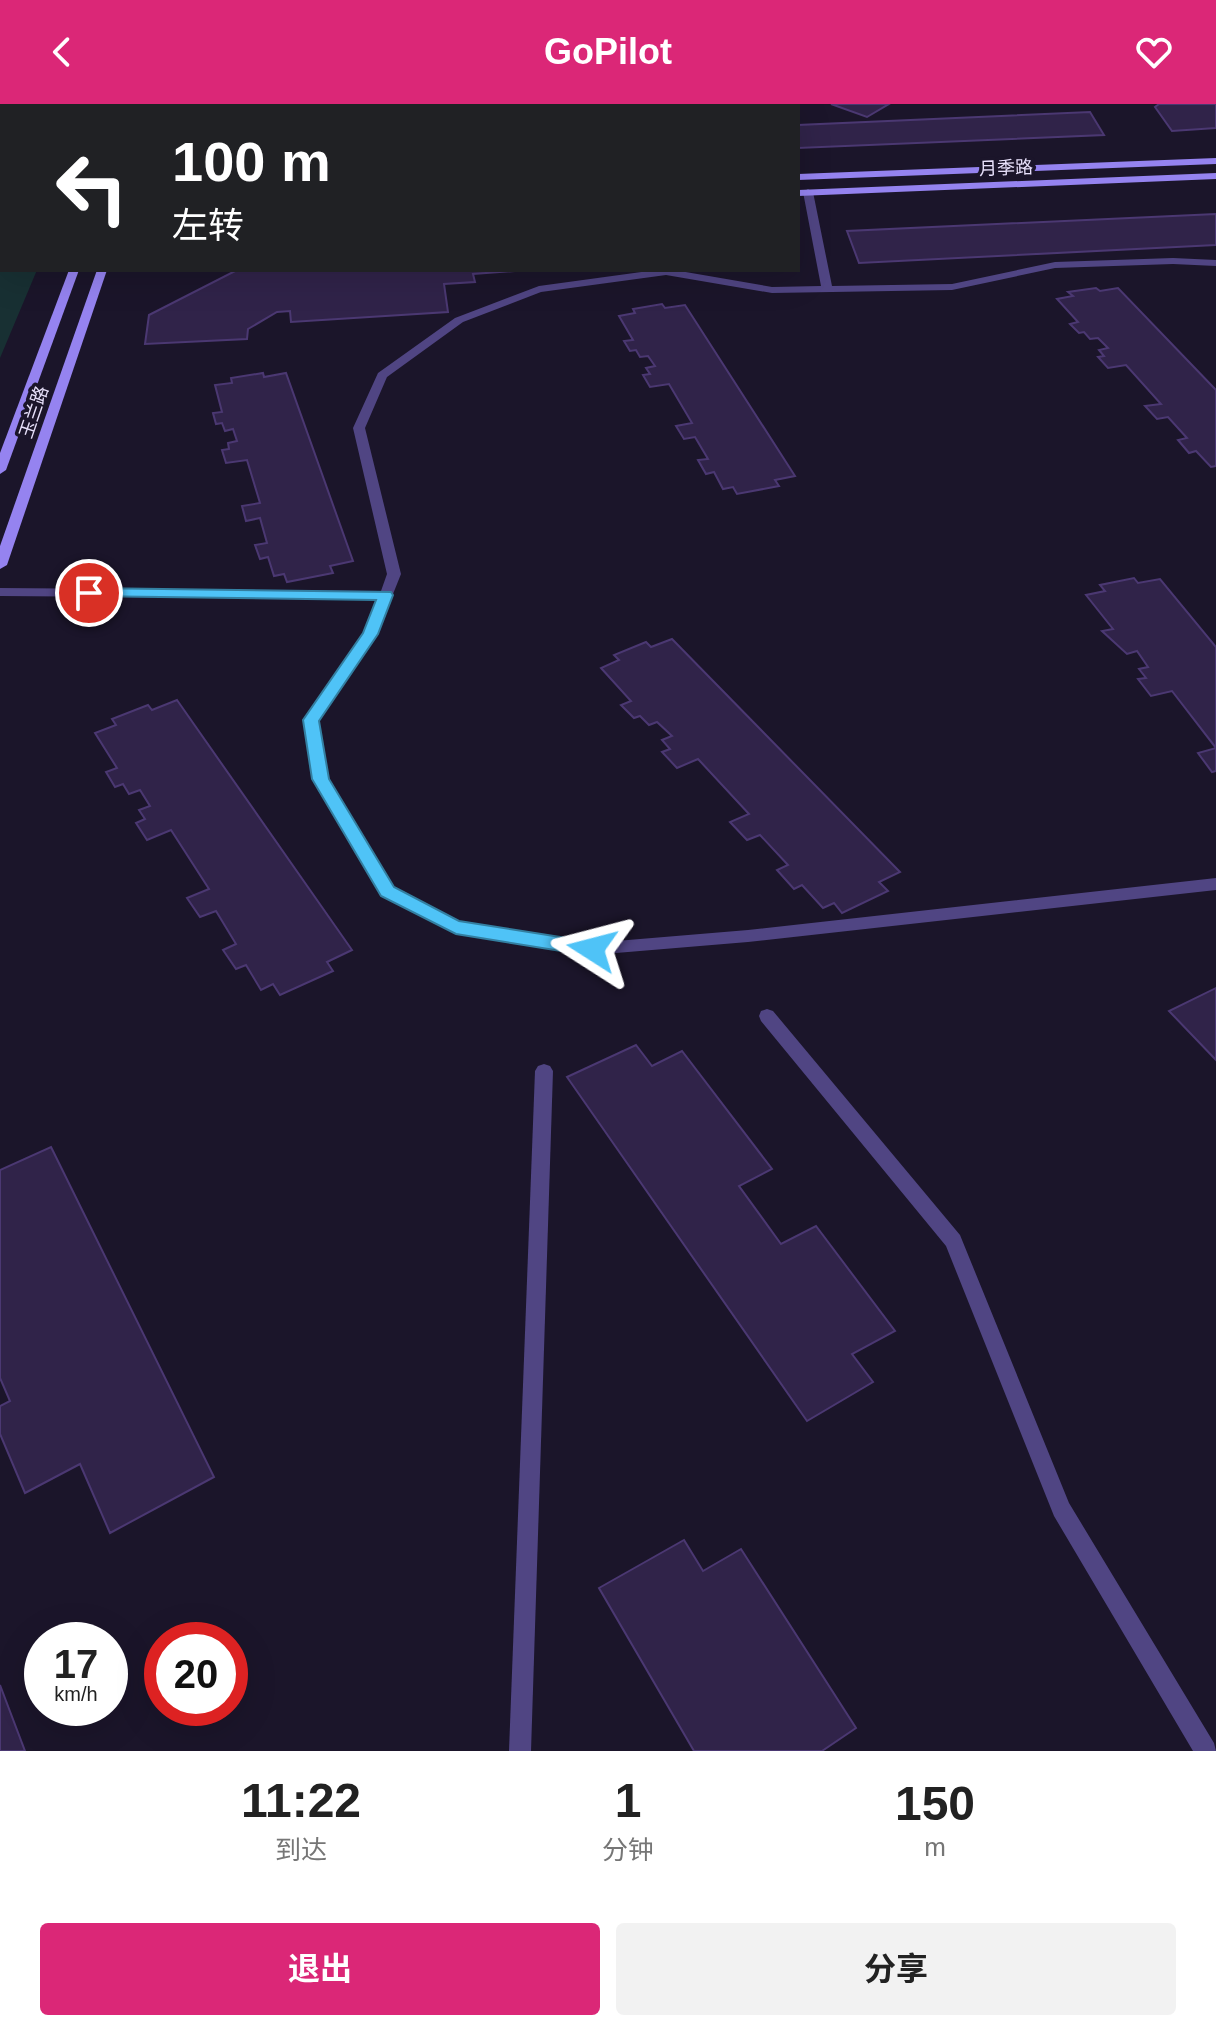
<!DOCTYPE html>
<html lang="zh">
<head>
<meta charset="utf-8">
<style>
	body { margin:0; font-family:Helvetica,"Noto Sans SC",sans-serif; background:#f2f2f2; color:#222; height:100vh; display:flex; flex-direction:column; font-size:30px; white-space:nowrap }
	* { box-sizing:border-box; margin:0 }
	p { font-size:26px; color:#767676 }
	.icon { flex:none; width:44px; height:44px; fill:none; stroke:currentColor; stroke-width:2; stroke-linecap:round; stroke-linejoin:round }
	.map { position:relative; height:1647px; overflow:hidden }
	.details { display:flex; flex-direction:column; background:#fff; flex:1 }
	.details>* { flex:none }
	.hud { position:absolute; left:0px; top:0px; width:800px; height:168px; box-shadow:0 8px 32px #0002; background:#202124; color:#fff; overflow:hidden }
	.speed { position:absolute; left:24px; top:1518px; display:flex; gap:16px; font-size:40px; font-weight:700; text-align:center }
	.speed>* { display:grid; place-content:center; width:104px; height:104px; border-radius:50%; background:#fff; box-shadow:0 8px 32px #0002; line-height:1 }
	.speed small { font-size:20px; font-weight:400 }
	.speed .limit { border:12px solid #d22; background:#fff; color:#111 }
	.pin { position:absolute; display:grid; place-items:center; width:68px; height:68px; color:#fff; margin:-34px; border:4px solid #fff; border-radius:50%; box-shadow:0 2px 8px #0007 }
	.me { position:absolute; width:88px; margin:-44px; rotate:279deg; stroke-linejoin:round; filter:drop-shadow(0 0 6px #0008) }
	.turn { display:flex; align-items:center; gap:28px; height:168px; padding:0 40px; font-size:36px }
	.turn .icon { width:104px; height:104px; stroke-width:2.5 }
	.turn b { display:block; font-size:56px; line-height:68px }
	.eta { display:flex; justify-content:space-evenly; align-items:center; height:136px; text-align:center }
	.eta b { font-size:48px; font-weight:700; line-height:56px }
	.action { display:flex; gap:16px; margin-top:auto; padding:16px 40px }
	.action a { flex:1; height:92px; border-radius:8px; background:#db2777; color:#fff; font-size:32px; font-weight:700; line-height:92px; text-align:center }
	.action a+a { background:#f2f2f2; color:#222 }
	header { display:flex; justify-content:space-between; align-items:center; height:104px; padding:0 40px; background:#db2777; color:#fff; font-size:36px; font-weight:700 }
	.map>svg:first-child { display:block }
</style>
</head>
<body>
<header><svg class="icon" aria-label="back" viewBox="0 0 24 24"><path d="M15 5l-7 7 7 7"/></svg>GoPilot<svg class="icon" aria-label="heart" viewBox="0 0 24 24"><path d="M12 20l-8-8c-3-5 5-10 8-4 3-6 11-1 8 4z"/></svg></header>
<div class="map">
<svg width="1216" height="1647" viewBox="0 0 1216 1647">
	<rect width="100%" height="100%" fill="#1b152a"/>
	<polygon fill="#183033" points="0,0 106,0 2,2 2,166 37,166 0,254"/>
	<g fill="#302349" stroke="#4b3872" stroke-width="2">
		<polygon points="408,0 494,0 405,2"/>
		<polygon points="831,0 889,0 867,13"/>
		<polygon points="1159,0 1216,0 1216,24 1172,27 1155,3"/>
		<polygon points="1090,8 1104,31 798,44 798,21"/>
		<polygon points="1216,110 1216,141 859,159 847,127"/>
		<polygon points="237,166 529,166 473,170 475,178 444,180 448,208 291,218 290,207 277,208 248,225 247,235 145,240 149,211"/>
		<polygon points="1096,184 1100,187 1118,184 1216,286 1216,362 1211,363 1196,347 1189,349 1178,336 1187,334 1168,313 1157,315 1145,302 1161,300 1126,261 1108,264 1098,253 1104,252 1099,246 1108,244 1098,234 1090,235 1084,228 1079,229 1070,220 1078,218 1057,195 1073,192 1068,188"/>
		<polygon points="662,200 665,204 685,201 795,372 775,376 779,382 737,390 733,383 723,385 714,368 706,370 698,356 708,355 695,333 684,335 676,322 692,319 669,280 650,283 643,271 650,270 646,264 655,262 648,252 640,253 636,246 630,247 624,237 633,236 619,212 635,209 633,205"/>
		<polygon points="263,269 264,273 286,269 353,457 330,462 333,469 287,478 284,470 274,472 268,453 260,455 255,441 267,439 260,414 246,417 242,402 260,399 247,356 226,359 222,346 229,345 228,339 237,337 233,325 225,327 222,319 216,320 213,309 222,308 215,281 232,279 231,274"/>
		<polygon points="1134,474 1138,479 1160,475 1216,543 1216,644 1172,587 1151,592 1138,575 1146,574 1139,565 1148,563 1137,547 1127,550 1102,527 1113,525 1086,491 1105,487 1100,481"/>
		<polygon points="672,535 900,768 879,778 888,787 842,809 834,799 823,804 802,781 794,785 777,766 788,761 760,731 747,736 730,718 749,710 698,655 677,664 662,648 670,645 662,636 672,632 657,618 649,621 640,612 634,614 621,601 631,597 601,564 619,556 614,551 646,538 651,543"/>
		<polygon points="177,596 352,846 327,858 333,867 280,891 273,880 261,886 246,861 236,865 223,846 236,840 216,807 200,813 187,794 209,785 171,726 147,736 136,719 145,715 139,706 150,702 140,686 129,690 123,680 115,683 106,668 117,664 95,629 116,621 112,615 148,601 152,606"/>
		<polygon points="1216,644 1216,667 1212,668 1198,649"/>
		<polygon points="1216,884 1216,956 1169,907"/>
		<polygon points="636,941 652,962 682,947 772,1065 739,1082 781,1140 816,1122 895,1227 852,1250 873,1278 807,1317 567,973"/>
		<polygon points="51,1043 214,1373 110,1429 80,1360 25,1389 0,1330 0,1302 10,1297 0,1274 0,1066"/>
		<polygon points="684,1436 703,1467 741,1445 856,1624 822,1647 694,1647 599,1484"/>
		<polygon points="0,1581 25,1647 0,1647"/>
	</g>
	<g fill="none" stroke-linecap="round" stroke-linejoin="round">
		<g fill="#504583" fill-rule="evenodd">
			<polygon points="808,85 813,88 832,182 952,180 1055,158 1173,154 1216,156 1216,162 1173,160 1055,164 952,186 772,189 666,171 541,188 463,218 387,273 365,324 401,470 377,530 318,616 328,675 393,783 459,817 592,839 748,826 1216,774 1216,786 748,838 592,851 456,829 381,791 314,675 304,616 363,529 377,495 0,492 0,484 381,487 387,470 353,324 378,269 455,214 539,182 656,166 674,166 772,183 821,182 803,88"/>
			<polygon points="767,905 773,907 960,1131 1069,1399 1214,1639 1216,1647 1193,1647 1054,1412 946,1142 761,917 759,912 761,907"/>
			<polygon points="544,960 550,962 553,967 531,1647 509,1647 535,967 538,962"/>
		</g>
		<g fill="#9583f0" fill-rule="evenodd">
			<polygon points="130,0 140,0 129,2"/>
			<polygon points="155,0 165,0 154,2"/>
			<polygon points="1216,54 1216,60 798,76 798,70"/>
			<polygon points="1216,69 1216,75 798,92 798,86"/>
			<polygon points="69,166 79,166 6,366 0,370 0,349"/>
			<polygon points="97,166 107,166 7,461 0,465 0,442"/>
		</g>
	</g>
	<polygon fill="#4fc3f7" stroke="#337fa1" stroke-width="2" points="89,484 391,488 393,491 378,530 319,617 329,675 394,783 459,817 592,838 598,840 598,850 592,852 456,830 381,792 312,675 303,616 363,529 376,496 84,492 84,486"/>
	<g text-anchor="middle" stroke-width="7" stroke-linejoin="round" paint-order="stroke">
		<g font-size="18" fill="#e8e1fb" stroke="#1b152a">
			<text transform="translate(1006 64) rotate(-2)" y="6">月季路</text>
			<text transform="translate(34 308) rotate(-71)" y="6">玉兰路</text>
		</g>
	</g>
</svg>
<div class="speed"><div>17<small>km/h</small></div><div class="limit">20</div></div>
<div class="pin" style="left:89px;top:489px;background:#d93025"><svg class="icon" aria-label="arrive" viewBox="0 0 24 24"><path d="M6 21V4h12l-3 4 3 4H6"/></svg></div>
<svg class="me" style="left:592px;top:845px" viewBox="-20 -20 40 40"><path d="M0-17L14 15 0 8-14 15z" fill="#4fc3f7" stroke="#fff" stroke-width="4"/></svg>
<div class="hud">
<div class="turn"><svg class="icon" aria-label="left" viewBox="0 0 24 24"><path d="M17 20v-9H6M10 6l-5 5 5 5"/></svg><div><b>100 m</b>左转</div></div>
</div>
</div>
<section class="details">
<div class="eta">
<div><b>11:22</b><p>到达</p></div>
<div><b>1</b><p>分钟</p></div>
<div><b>150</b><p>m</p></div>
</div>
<div class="action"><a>退出</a><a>分享</a></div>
</section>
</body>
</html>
